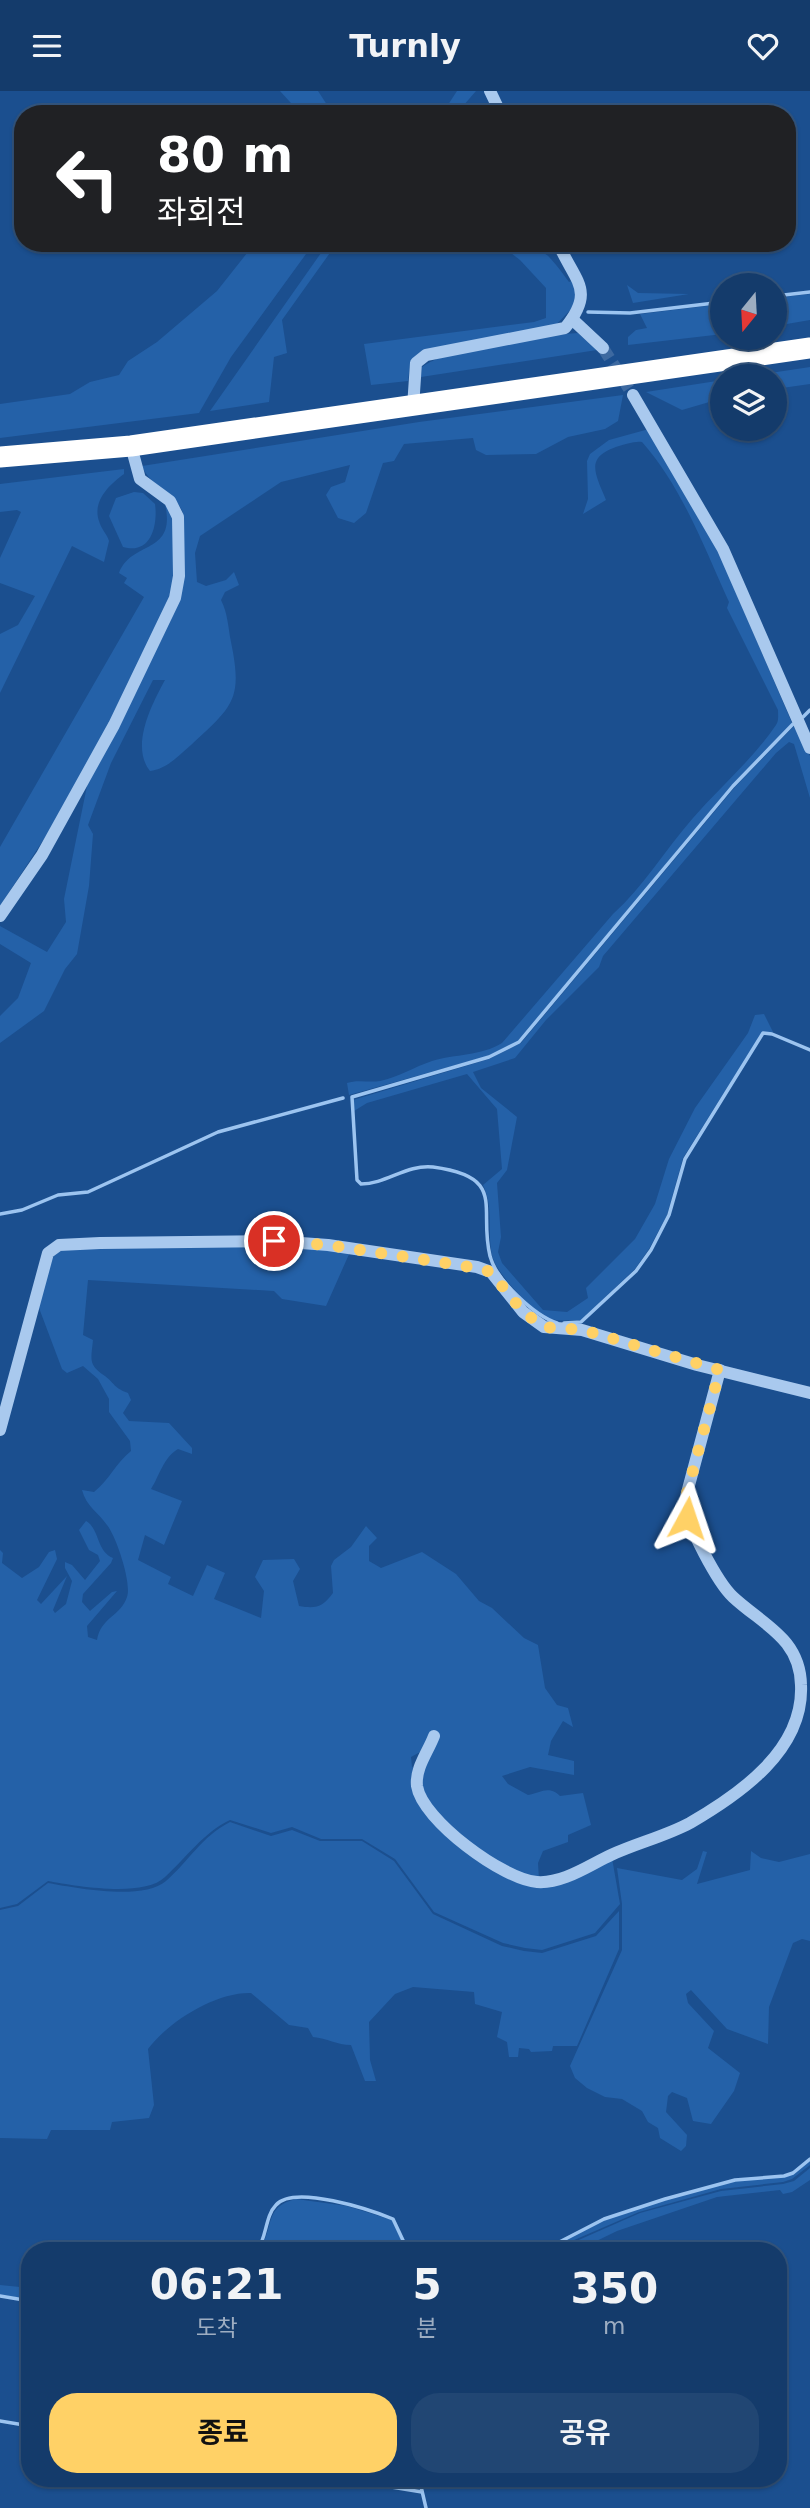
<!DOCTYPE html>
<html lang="ko">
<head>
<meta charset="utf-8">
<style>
	body { margin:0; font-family:"DejaVu Sans","Noto Sans KR",sans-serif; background:#214673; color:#f1f3f6; height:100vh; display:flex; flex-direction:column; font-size:26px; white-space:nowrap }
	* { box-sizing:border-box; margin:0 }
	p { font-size:23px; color:#9dadc1 }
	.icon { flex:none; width:38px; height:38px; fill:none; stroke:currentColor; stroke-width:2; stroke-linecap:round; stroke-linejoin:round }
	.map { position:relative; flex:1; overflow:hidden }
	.sheet { position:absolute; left:21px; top:2151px; width:766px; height:245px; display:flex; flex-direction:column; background:#143b6b; border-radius:28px; box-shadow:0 2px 5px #0004,0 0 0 2px #33557e }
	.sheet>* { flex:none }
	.guide { position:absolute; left:14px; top:14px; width:782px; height:147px; border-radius:28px; box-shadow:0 2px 5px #0004,0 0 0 2px #33557e; background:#202124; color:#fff; overflow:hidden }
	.needle { width:46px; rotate:198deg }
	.buttons { position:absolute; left:710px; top:182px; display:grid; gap:14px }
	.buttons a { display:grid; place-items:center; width:77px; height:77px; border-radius:50%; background:#143b6b; box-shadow:0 2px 5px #0004,0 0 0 2px #33557e; font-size:35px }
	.pin { position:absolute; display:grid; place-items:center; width:60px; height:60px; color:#fff; margin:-30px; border:4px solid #fff; border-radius:50%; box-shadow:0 2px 7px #0007 }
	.me { position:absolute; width:77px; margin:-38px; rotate:5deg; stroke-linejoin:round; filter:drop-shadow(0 0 5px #0008) }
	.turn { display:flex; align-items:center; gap:24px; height:147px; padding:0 28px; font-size:32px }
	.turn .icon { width:91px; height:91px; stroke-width:2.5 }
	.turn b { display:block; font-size:49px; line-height:60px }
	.eta { display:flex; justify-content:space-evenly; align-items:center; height:119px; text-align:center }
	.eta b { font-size:42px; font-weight:700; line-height:49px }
	.primary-button { display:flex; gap:14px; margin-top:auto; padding:14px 28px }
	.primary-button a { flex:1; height:80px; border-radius:28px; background:#ffd166; color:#111; font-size:28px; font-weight:700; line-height:80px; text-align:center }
	.primary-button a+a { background:#214673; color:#f1f3f6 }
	header { display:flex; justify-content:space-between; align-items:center; height:91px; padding:0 28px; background:#143b6b; font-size:32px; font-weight:700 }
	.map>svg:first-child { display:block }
</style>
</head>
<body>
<header><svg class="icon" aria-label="menu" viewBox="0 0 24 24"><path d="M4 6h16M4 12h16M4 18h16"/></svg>Turnly<svg class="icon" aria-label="heart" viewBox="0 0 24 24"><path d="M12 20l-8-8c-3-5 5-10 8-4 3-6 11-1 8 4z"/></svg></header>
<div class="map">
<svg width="810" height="2417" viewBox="0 0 810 2417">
	<rect width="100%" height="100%" fill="#1b4f8f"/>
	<g fill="#2461a8">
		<polygon points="280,0 318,0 333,23 301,23"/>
		<polygon points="457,0 476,0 456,23 442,23"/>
		<polygon points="255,152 314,152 231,266 199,322 0,347 0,313 70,303 90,291 119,284 128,270 157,251 217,200"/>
		<polygon points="328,152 337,152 282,229 287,262 274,266 269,311 210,320"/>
		<path d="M498,152C540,152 544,157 569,191L574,189L576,213L553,237L410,274L408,290L371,294L364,253L534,231L546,227V197L520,169Z"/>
		<polygon points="627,194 638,202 689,203 633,212"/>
		<polygon points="810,203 810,229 775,235 775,207"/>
		<polygon points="723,213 723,243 628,254 628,246 636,239 647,237 640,223"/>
		<path d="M578,242L597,259L421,286L422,276C452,254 539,245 578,242Z"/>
		<polygon points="810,276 810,293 775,298 775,285 750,285"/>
		<polygon points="723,289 723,307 682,319 646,301"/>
		<path d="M623,304L618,330L605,338L568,346L536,363L486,364L476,359L473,347L404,353L394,370L383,372L366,422L354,432L338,427L326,404L331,396L345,391L350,374L281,391L200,445L195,462L197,491L206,495L226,489L234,481L239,494L225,501L221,509C228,523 228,536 231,551C243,609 233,615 191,654C178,665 167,678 150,680C130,655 152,613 165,589H153L111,672L88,734L93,743L89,795L77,863L65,878L44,920L0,952V925L18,907L31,872L0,853V835L47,861L66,831L64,808L88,690L171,529L183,422C175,400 150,396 142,375L419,331Z"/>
		<path d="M649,338L717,457L792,632L732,694L518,950L488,965L349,1004L347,992C358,988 369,992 380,990C399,986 414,976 432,970C455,963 481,965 502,952L613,823C644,795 665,759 693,727C720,696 753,668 776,634C779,630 778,624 778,619L727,517L729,511C704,456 682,396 642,351C634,350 627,353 619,355C584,366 595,382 606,409L583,423L588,408L587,370L590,363L609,349Z"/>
		<path d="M124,378V383C110,393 92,410 99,430C101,438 107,443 109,450L104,471L72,455L0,602V543L18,534L35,505L0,492V467L21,421L17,419L0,421V393Z"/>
		<path d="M134,401L143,402L155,413C158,434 151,464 123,456L109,425L116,407Z"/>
		<path d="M164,409L174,424L176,475L166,526L61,722L0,815V756L144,506L124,492L127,487L119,482C132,448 179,465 164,409Z"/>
		<path d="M794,635L810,665V707L794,653L789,651L776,662L603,865L599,876L546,929L515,967L473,981L481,997L517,1026L507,1079L497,1092L501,1146L498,1161L502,1172L543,1219L567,1221L588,1207L586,1197L635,1148L655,1113L669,1068L695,1017L748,942L755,924L764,923L773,941H762L683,1067L667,1124L649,1158L635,1178L581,1229C570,1229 559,1231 548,1227C532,1220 495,1181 492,1164C487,1140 494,1117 483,1094L502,1078L497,1018L467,983L367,1012L354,1020L353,1009L489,968L521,952L735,696Z"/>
		<path d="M200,1153H275L350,1161L326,1215L282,1208L274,1200L88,1189L83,1244L93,1249C91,1269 88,1274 105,1285C115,1293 114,1297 128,1302L131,1309L123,1322L129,1330L169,1332L192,1357V1363L178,1358C163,1367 160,1384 151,1398L182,1410L164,1454L145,1444L138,1469L171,1486L168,1493L193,1505L207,1474L225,1482L214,1508L261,1527L264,1500L255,1486L263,1469L294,1468L300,1478L293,1490L299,1515C316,1518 323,1516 333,1502L331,1475L334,1469L351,1456L366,1435L377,1447L369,1455V1470L381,1477L422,1461L456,1483L479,1510L492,1517L524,1547L538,1554L545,1597L557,1614L568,1617L573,1636L563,1630L551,1650L548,1664L574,1670V1684L530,1676L502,1685L508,1693L528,1704C540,1702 549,1694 560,1705L583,1702L591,1734L568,1744V1751L543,1760L538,1772L539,1789C532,1788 524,1787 518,1785C490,1776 426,1726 420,1696C416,1678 431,1662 435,1646L430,1645L422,1660L411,1666L412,1676L416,1678L415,1700C429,1734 503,1795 541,1794C566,1792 591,1777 612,1767L620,1813L595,1842L542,1859L525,1857L503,1852L434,1821L395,1768L362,1748H321L292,1736L271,1742L230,1729C203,1742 187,1766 165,1786C144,1807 75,1795 48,1790L17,1813L0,1817V1459L3,1462L2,1472L22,1487L39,1476L49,1461L55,1459L57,1468L37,1509L41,1513L67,1485L53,1519L55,1522L66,1513L72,1490L65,1477V1471L72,1474L85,1489L100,1470L98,1464L89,1459L79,1439L86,1430C100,1438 96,1460 113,1467L111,1472L83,1503L82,1511L90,1520L112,1501L117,1500L87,1535L88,1546L97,1549C101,1526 121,1525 127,1506C132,1492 116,1445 107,1434C98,1421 86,1415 82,1399L94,1401C109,1389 116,1372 131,1360L130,1350L109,1321V1308L98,1288L83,1275L67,1282L62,1278L36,1209L49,1168L65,1157Z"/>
		<path d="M230,1731L271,1745L292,1739L320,1750H362L394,1770L433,1823L502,1855L524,1860L542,1862L596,1845L619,1820V1858L577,1955H553L552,1960L531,1961L529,1958L519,1957L518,1966H509L507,1951L497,1946L502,1921L475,1913L474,1901L413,1896L395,1903L369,1931L370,1969L376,1990H365L351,1954C337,1954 327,1947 313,1946L308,1937L289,1934L251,1902C216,1901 169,1930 148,1958L154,2014L149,2027L112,2031L110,2039H51L47,2048L0,2047V1819L18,1815L48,1792C76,1797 143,1810 166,1790C189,1770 201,1746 230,1731Z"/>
		<polygon points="703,1760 707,1761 697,1793 750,1779 751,1760 761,1767 779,1771 810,1763 810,1850 802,1848 793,1852 769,1916 768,1953 727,1938 691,1899 686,1903 688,1912 714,1940 708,1957 740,1982 734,2000 711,2033 693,2030 687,2007 672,2001 668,2005 666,2021 687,2044 686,2055 681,2060 660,2047 658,2037 648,2031 642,2020 622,2008 605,2006 587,1997 575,1987 570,1975 622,1859 622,1813 617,1777 682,1789 697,1778"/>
		<polygon points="810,2069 810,2074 792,2088 783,2091 721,2098 639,2121 551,2159 544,2159 604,2128 666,2109 735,2090 785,2086 793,2083"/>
		<polygon points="810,2077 810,2089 792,2101 783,2103 780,2099 717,2106 617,2140 578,2159 556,2159 640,2122 721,2100 783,2093 794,2090"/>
		<path d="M296,2108L347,2115L392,2129L406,2159H259C275,2136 263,2116 296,2108Z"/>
		<polygon points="0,2194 30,2197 30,2208 0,2204"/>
	</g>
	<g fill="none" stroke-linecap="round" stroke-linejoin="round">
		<g stroke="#9cc4f0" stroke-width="3.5">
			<polyline points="775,205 810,201"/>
			<polyline points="588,221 630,222 723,211"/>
			<polyline points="803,626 810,619"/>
			<polyline points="0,1123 22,1119 58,1104 88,1101 218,1041 343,1007"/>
			<path d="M557,1232C535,1225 496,1189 490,1165C478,1117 508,1086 433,1076C407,1073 386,1093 361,1093L357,1089L352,1006L489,966L519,951L733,695L793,633"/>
			<polyline points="564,1232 581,1231 636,1180 651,1159 669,1124 685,1068 763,942 772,943 810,959"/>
			<path d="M257,2160C267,2146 265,2125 276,2114C294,2093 371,2119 393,2128L408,2160"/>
			<polyline points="542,2160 604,2128 665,2108 735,2089 784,2085 793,2082 810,2068"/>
			<polyline points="0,2205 30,2210"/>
			<polyline points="0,2330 30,2335"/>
			<polyline points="336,2387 422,2401"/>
			<polyline points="419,2387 426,2417"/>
		</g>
		<polyline stroke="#3d69a0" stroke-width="12" stroke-dasharray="12 6" stroke-linecap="butt" points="603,257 633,304"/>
		<g stroke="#a9c9ee" stroke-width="12">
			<polyline points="490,0 501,23"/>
			<polyline points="572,228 603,257"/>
			<polyline points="633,304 723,458 810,657"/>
			<path d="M413,316L416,272L426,264L565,237C596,199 575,191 558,152"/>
			<polyline points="0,825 42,764 114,634 175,507 179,485 178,426 170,410 140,388 131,355"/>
			<polyline points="0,1339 48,1162 59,1154 100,1152 274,1150 328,1154 477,1176 491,1181 523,1221 544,1236 582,1239 697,1274 810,1302"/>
			<path d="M434,1645C428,1661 415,1677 417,1695C422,1729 504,1789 537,1791C563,1793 589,1774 611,1764C637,1752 666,1745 690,1732C740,1703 804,1659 801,1594C800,1547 763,1534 733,1506C717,1491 688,1435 684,1413L720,1279"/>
		</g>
		<polyline stroke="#fff" stroke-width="21" points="0,366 131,355 810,257"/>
	</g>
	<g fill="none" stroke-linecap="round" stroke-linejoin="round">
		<polyline stroke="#ffd166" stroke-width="12" stroke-dasharray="0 21.6" points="274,1150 328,1154 477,1177 491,1181 523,1221 544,1236 583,1239 720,1279 684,1413 687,1427"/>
	</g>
</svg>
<div class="buttons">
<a><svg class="needle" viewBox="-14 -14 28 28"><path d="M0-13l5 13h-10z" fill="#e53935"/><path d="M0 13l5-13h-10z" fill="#9dadc1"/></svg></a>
<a><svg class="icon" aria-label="layers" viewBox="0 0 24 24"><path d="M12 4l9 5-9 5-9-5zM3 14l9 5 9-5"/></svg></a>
</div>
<div class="pin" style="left:274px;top:1150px;background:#d93025"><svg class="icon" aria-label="arrive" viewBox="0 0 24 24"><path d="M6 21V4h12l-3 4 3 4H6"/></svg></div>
<svg class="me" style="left:687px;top:1427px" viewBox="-20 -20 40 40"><path d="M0-17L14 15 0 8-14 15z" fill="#ffd166" stroke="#fff" stroke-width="4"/></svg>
<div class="guide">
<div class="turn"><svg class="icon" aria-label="left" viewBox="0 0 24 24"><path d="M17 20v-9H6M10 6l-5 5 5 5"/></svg><div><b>80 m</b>좌회전</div></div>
</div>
<section class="sheet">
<div class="eta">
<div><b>06:21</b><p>도착</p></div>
<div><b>5</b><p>분</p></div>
<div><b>350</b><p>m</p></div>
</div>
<div class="primary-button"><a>종료</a><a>공유</a></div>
</section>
</div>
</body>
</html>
